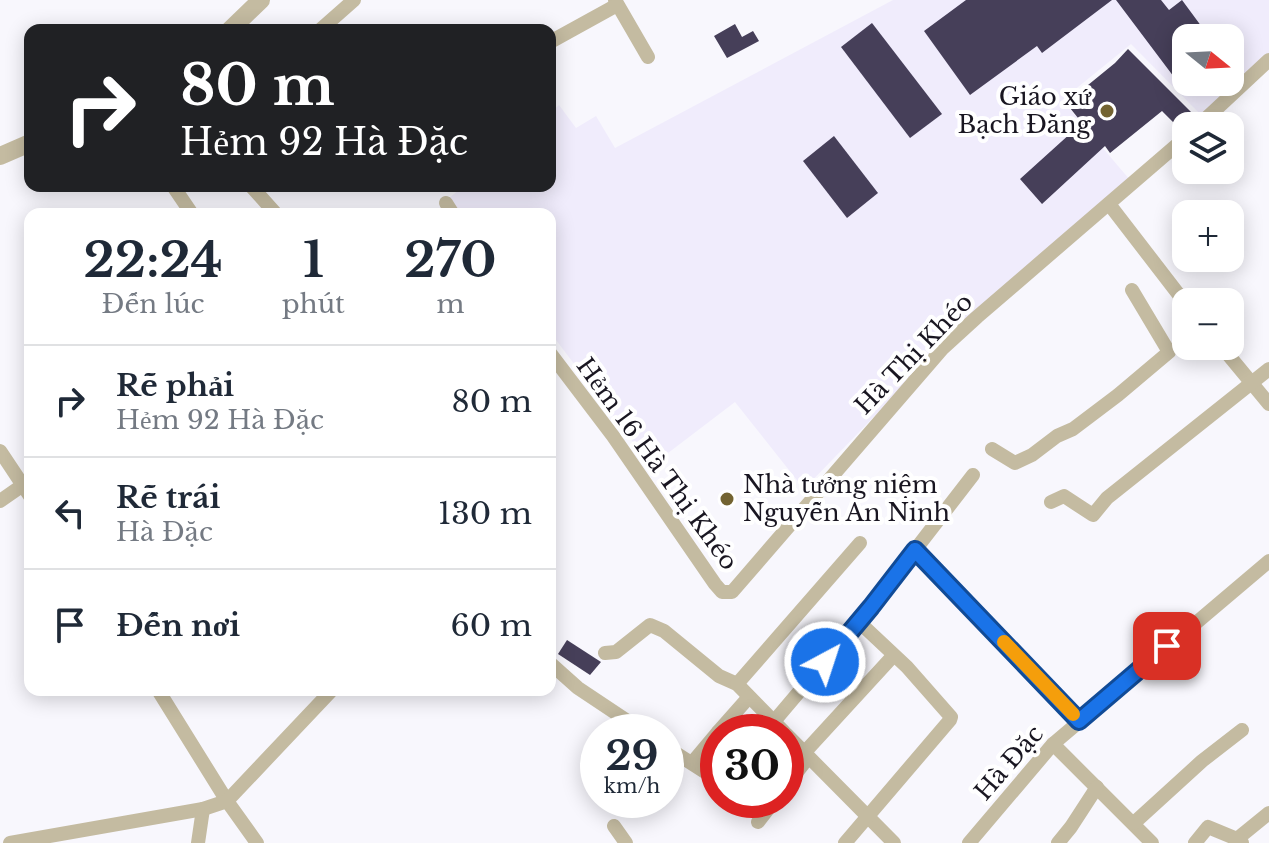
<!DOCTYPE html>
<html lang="vi">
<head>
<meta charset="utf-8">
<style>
	body { margin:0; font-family:"Libre Baskerville",serif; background:#f2f2f3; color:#1f2937; height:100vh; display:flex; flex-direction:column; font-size:30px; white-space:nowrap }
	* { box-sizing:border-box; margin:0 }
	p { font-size:26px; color:#747a83 }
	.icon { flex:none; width:44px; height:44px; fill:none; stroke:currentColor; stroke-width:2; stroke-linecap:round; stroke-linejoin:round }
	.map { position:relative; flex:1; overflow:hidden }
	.sheet { position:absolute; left:24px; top:208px; width:532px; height:488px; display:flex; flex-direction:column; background:#fff; border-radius:16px; box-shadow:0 4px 20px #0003 }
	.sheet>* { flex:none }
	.hud { position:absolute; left:24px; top:24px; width:532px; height:168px; border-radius:16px; box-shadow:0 4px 20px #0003; background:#202124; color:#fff; overflow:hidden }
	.needle { width:52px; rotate:108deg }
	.buttons { position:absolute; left:1172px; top:24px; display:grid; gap:16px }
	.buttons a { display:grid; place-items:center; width:72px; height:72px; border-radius:16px; background:#fff; box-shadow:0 4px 20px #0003; font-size:40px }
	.speed { position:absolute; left:580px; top:714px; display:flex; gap:16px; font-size:40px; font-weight:700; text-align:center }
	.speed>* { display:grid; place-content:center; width:104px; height:104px; border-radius:50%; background:#fff; box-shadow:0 4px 20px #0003; line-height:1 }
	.speed small { font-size:20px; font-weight:400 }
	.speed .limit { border:12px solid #d22; background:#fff; color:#111 }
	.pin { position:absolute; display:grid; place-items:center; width:68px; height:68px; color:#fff; margin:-34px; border-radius:16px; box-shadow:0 4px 12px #0006 }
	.me { position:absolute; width:88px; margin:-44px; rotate:40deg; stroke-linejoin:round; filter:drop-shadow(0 0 6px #0008) }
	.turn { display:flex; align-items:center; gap:28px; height:168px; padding:0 24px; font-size:36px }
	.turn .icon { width:104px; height:104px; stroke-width:2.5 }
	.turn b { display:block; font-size:56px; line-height:68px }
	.eta { display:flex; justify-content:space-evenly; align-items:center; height:136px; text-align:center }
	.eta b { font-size:48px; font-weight:700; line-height:56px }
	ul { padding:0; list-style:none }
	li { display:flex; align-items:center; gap:24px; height:112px; padding:0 24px; border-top:2px solid #e0e1e3 }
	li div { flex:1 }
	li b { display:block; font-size:30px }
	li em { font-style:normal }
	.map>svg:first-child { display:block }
</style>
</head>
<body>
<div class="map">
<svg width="1269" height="843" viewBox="0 0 1269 843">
	<rect width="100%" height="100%" fill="#f8f7fd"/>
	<path fill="#f0ecfc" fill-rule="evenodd" d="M893,0H1269V56L1203,117L1131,44L1062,100L1130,180L953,335L804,489L735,402L651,466L550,332V214H461L449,198L464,186H550V113L559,105L576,128L596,116L615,148ZM1186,38H1230V82H1186Z"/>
	<g fill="#463f59">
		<polygon points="966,0 1112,0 1042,53 1037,46 970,95 924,31"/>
		<polygon points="1116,0 1161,0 1169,10 1182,0 1210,38 1186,38 1186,93"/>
		<polygon points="872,23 942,114 910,138 841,47"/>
		<polygon points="735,24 742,37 753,31 759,41 727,58 714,36"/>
		<polygon points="1128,49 1191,112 1177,126 1162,111 1110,153 1105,146 1042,204 1020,179 1082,123 1066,103 1115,63"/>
		<polygon points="834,136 878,193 847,218 803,161"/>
		<polygon points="567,640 601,662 590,675 558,654"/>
	</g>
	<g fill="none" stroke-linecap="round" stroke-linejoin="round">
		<g stroke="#c4bba1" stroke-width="14">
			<polyline points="615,0 648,57"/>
			<polyline points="320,30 354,0"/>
			<polyline points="550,42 617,5"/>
			<polyline points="1198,126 1269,60"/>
			<polyline points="173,186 192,214"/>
			<polyline points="251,186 276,214"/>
			<polyline points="446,203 453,214"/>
			<polyline points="1109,204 1186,304"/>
			<polyline points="1221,346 1269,404"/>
			<polyline points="550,353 613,436 715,584 722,592 732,592 943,348 977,317 1186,137"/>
			<polyline points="992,449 1015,463 1032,455 1057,436 1073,429 1118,395 1169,352 1132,290"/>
			<polyline points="0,451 30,496"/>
			<polyline points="0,501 23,485"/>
			<polyline points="1051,502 1064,496 1093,515 1107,498 1269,369"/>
			<polyline points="915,550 1079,721"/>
			<polyline points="605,653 616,652 650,625 664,631 719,676 737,684 784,732"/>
			<polyline points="550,663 578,688 644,732"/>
			<polyline points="737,684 860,543"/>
			<polyline points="158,690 227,801 257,843"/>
			<polyline points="718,732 749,697"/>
			<polyline points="765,732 871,607 973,475"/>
			<polyline points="786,734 894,843"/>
			<polyline points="1053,744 1152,843"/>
			<polyline points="666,747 713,777 718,777"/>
			<polyline points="804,753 893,656"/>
			<polyline points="692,763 718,732"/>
			<polyline points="786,786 808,758"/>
			<polyline points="758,822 775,800"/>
			<polyline points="1134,823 1202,761 1242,730"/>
			<polyline points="614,826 626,843"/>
			<polyline points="1237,839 1269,813"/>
			<polyline points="10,843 203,809 227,801 332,690"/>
			<polyline points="198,843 203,809"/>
			<polyline points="845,843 950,720 951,717 907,667 859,622"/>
			<polyline points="969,843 1053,744 1269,561"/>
			<polyline points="1058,843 1071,827 1097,787"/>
			<polyline points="1195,843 1208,827 1237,839 1242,843"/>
		</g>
		<g stroke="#c4bba1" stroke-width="18">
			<polyline points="230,30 261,0"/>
			<polyline points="0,156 30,143"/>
		</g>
	</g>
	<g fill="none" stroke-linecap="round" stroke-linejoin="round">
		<defs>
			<polyline id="route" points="825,662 871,607 915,550 1079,721 1167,646"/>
		</defs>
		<use href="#route" stroke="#114b97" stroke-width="20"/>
		<use href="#route" stroke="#1a73e8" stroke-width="14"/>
		<polyline stroke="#f59e0b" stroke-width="14" points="1004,642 1073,714"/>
	</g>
	<g fill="#736331" stroke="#fff" stroke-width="3">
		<circle cx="1107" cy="111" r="8"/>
		<circle cx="727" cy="499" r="8"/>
	</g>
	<g text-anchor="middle" stroke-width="8" stroke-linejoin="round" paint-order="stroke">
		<g font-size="24" fill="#191621" stroke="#fff" text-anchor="end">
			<text x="1091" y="105">Giáo xứ<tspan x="1091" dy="28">Bạch Đằng</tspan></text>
			<text x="743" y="493" text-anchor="start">Nhà tưởng niệm<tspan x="743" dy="28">Nguyễn An Ninh</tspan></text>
		</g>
		<g font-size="24" fill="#191621" stroke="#fff">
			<text transform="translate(914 354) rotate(-46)" y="8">Hà Thị Khéo</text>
			<text transform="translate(657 464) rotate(54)" y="8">Hẻm 16 Hà Thị Khéo</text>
			<text transform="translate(1009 763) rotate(-49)" y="8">Hà Đặc</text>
		</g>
	</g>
</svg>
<div class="buttons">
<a><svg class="needle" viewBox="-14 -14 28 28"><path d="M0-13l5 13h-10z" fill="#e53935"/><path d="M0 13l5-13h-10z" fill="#747a83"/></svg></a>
<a><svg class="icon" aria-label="layers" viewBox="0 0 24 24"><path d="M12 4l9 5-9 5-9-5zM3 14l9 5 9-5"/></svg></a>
<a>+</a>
<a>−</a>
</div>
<div class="speed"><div>29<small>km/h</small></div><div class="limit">30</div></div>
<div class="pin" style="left:1167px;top:646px;background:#d93025"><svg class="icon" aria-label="arrive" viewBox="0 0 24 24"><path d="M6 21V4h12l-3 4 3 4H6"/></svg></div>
<svg class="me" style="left:825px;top:662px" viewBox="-20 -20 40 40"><circle r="17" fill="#1a73e8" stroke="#fff" stroke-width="3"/><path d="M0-11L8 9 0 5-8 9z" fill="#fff"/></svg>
<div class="hud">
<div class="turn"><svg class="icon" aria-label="right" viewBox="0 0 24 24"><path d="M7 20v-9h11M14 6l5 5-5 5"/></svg><div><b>80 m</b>Hẻm 92 Hà Đặc</div></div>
</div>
<section class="sheet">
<div class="eta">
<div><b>22:24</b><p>Đến lúc</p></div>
<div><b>1</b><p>phút</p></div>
<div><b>270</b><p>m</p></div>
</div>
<ul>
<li><svg class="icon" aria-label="right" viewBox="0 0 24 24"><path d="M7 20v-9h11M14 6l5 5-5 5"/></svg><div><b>Rẽ phải</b><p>Hẻm 92 Hà Đặc</p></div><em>80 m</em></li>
<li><svg class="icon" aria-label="left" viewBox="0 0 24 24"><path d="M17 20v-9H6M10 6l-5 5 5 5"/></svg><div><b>Rẽ trái</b><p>Hà Đặc</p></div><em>130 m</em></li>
<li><svg class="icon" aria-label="arrive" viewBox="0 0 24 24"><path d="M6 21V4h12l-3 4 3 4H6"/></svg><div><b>Đến nơi</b></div><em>60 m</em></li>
</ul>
</section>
</div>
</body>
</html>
